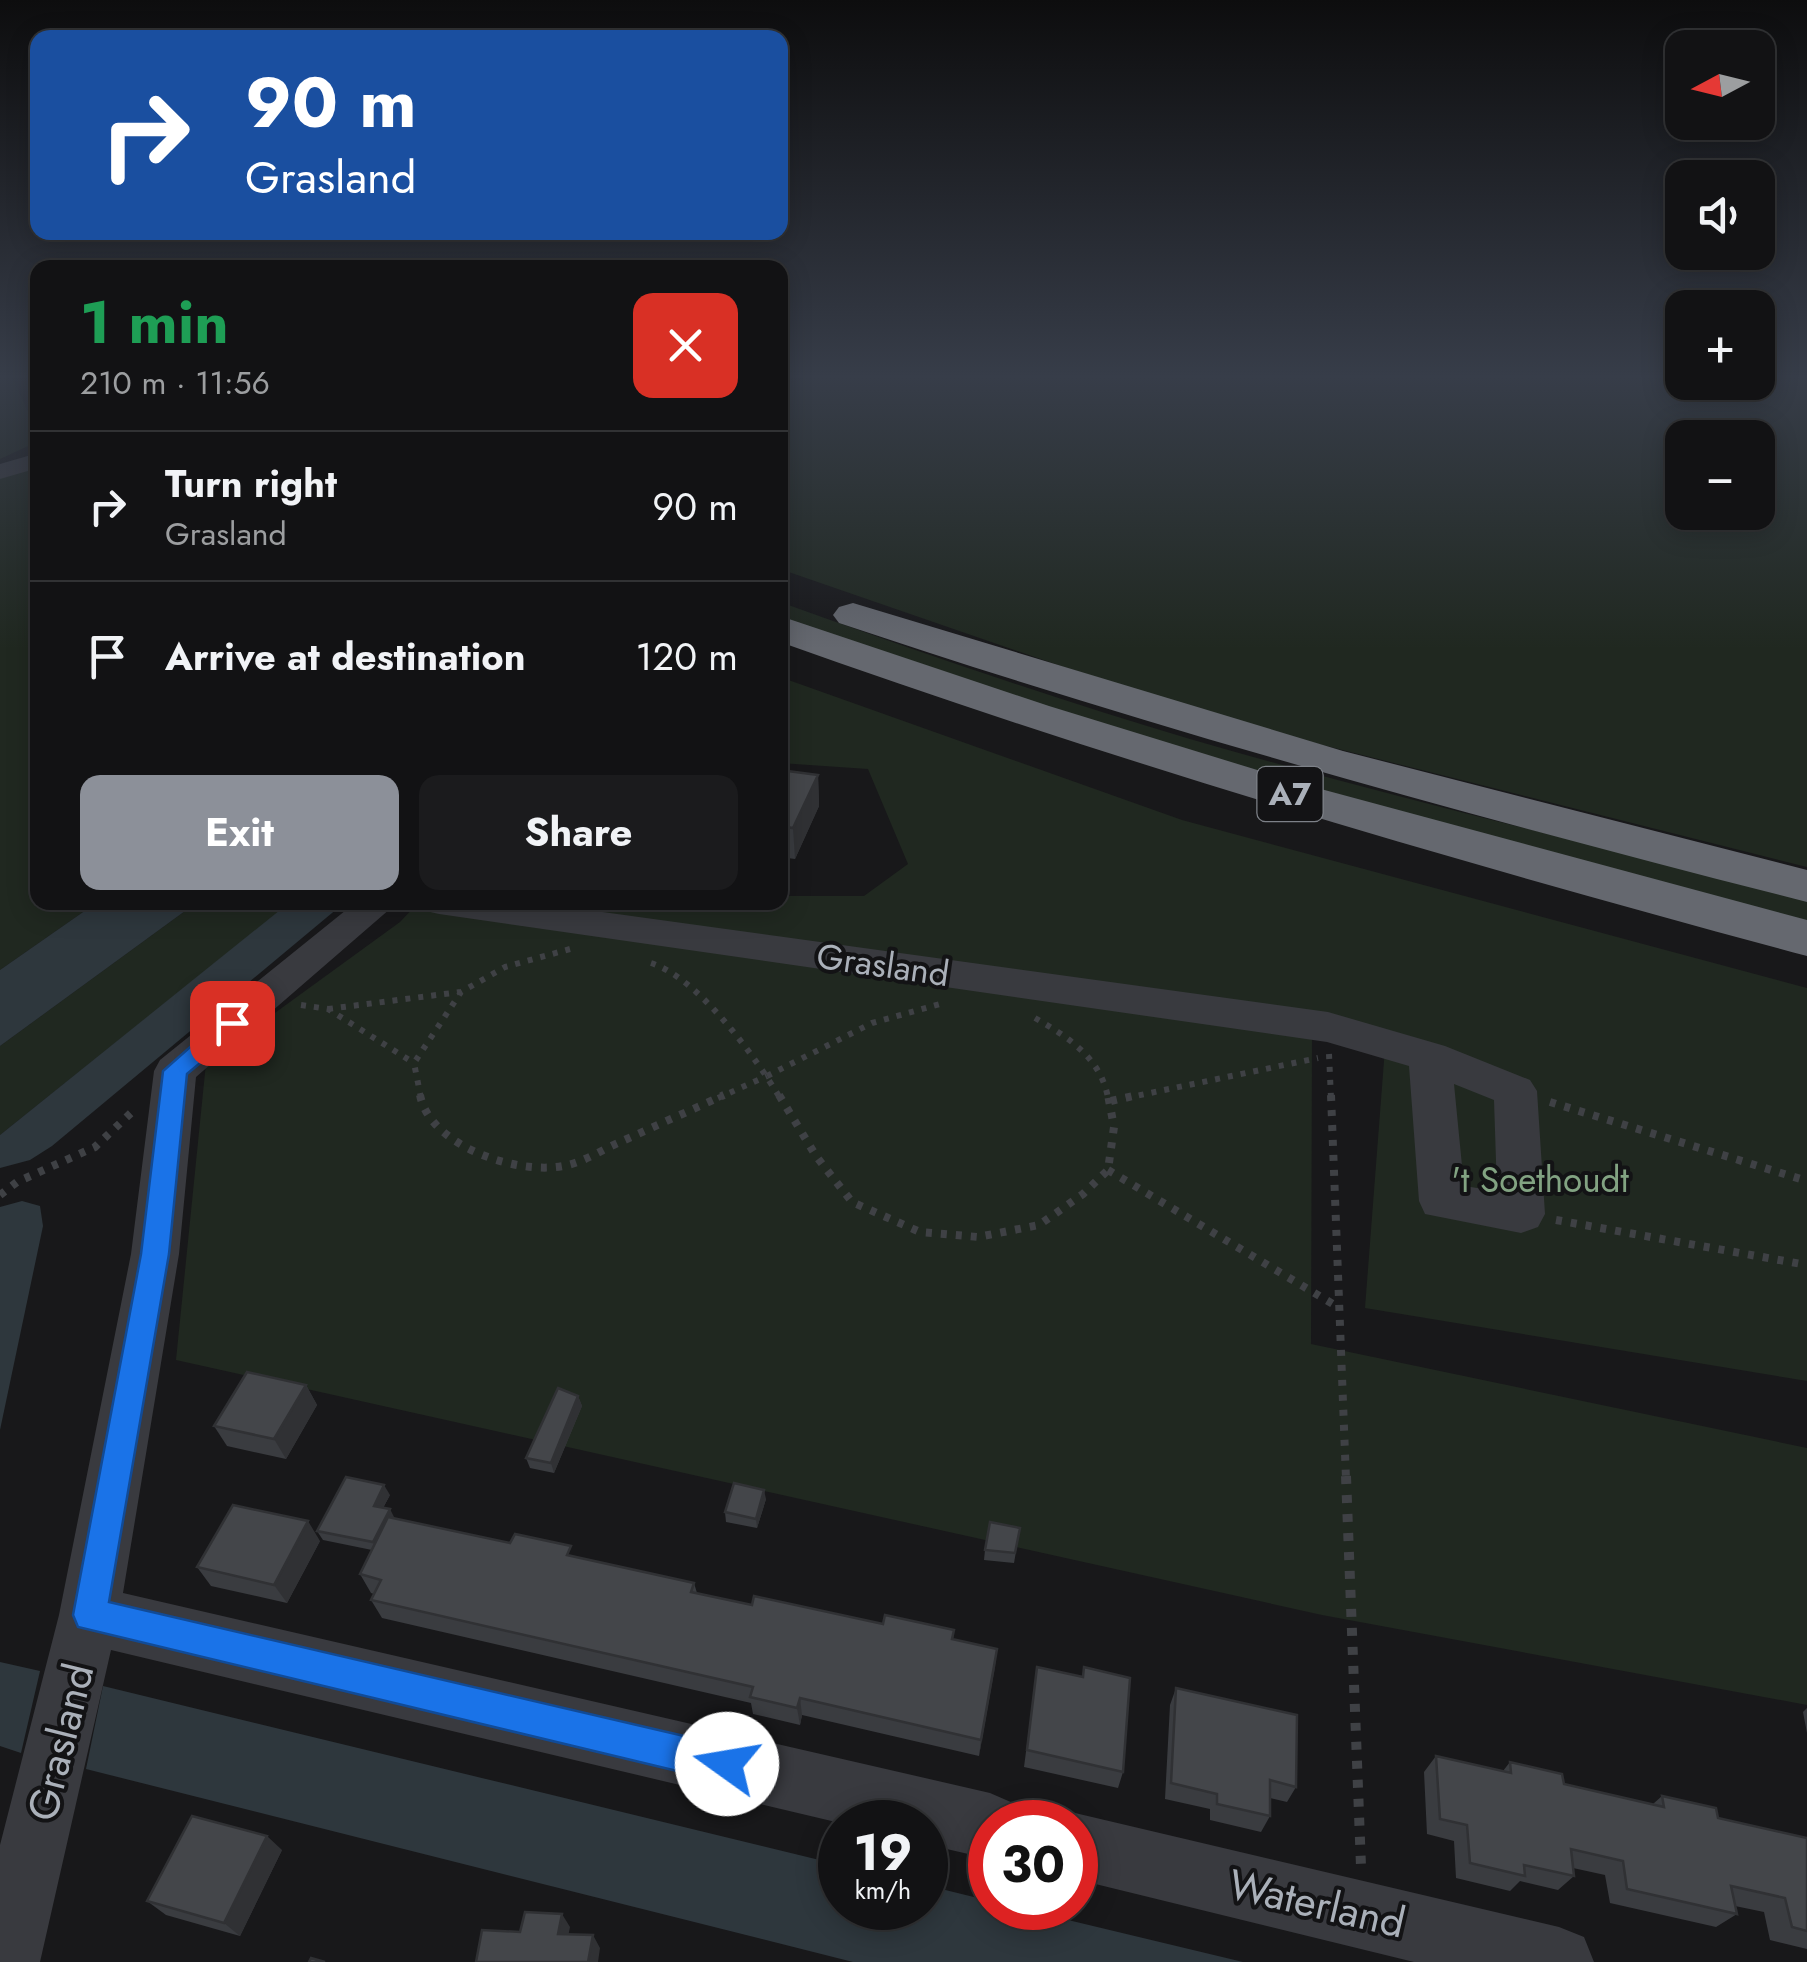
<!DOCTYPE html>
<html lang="en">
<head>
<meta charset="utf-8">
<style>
	body { margin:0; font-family:Jost,sans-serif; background:#1b1b1d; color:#f1f3f6; height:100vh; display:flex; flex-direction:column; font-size:38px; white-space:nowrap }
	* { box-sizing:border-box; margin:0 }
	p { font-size:32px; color:#9c9ea0 }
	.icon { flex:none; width:55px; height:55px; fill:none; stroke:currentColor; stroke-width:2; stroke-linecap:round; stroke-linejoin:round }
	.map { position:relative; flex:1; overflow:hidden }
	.side { position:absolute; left:30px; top:260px; width:758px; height:650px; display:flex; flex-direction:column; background:#121214; border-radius:20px; box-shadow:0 5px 25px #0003,0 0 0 2px #313234 }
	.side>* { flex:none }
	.hud { position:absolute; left:30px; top:30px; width:758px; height:210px; border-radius:20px; box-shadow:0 5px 25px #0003,0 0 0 2px #313234; background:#1a4fa0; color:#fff; overflow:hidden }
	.needle { width:65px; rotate:263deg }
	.fabs { position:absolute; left:1665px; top:30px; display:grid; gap:20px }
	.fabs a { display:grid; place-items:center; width:110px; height:110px; border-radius:20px; background:#121214; box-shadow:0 5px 25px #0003,0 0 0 2px #313234; font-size:50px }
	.speed { position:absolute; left:818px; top:1800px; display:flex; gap:20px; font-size:50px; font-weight:700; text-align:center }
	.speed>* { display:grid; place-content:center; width:130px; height:130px; border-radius:50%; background:#121214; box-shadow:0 5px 25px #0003,0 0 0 2px #313234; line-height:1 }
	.speed small { font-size:25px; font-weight:400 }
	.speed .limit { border:15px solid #d22; background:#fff; color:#111 }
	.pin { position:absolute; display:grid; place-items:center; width:85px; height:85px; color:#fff; margin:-42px; border-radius:20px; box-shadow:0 5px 15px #0006 }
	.me { position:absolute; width:110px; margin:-55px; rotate:283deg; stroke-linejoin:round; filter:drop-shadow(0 0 8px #0008) }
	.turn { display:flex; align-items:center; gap:35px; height:210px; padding:0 50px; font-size:45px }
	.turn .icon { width:130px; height:130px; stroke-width:2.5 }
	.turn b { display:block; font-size:70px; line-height:85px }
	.round { display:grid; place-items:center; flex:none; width:105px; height:105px; border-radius:20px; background:#1b1b1d }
	.head { display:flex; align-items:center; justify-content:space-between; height:170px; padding:0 50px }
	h1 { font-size:60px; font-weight:700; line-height:75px; color:#1e9e55 }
	.primary-button { display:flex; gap:20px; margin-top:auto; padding:20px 50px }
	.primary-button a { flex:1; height:115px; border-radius:20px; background:#8c9099; color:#fff; font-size:40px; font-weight:700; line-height:115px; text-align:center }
	.primary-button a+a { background:#1b1b1d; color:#f1f3f6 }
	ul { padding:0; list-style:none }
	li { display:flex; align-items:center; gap:30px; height:150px; padding:0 50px; border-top:2px solid #313234 }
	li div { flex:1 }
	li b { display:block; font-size:38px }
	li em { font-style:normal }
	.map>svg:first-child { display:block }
</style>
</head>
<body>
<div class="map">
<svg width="1807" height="1962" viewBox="0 0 1807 1962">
	<rect width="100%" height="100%" fill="#18181a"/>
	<g fill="#202820" fill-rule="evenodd">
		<polygon points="0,375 11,375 37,431 37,442 0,459"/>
		<path d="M809,375H1682V382H1758V375H1807V867L1259,729L1058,665L780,569V389ZM1682,438H1758V512H1682Z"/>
		<polygon points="37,463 38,902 96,903 0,970 0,476"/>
		<path d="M780,602C916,651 1052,698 1190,739C1394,798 1601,847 1807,898V925L1171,751L780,620Z"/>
		<polygon points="780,677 1182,820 1807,988 1807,1381 1365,1308 1385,1048 1312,1037 1311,1344 1807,1448 1807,1705 1322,1615 176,1360 206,1063 400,922 418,903 780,902 780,896 864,896 908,864 868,769 780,763"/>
		<polygon points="196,903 290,903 0,1135 0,1046"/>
	</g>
	<g fill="#2e373d">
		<polygon points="290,902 344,903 52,1146 30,1160 0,1168 0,1135"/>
		<polygon points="96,903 196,903 0,1046 0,970"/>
		<polygon points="22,1201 40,1206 43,1226 0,1430 0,1207"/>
		<polygon points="0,1662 40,1671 21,1753 0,1746"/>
		<polygon points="103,1686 840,1865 840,1908 925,1908 925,1885 990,1901 990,1908 1018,1908 1243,1962 853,1962 86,1769"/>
	</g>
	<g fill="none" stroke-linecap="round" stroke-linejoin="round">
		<g stroke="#3f4145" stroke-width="6" stroke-dasharray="5 8" stroke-linecap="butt">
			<path d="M651,963C698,978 755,1056 780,1098"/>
			<polyline points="301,1005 328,1009 414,1063"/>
			<polyline points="328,1009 460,992"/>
			<path d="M1035,1018C1068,1037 1101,1058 1108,1098"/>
			<polyline points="1329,1054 1331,1098"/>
			<polyline points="767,1076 872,1023 940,1004"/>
			<polyline points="421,1098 414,1063 461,992 505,967 570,949"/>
			<polyline points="718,1098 767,1076"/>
			<polyline points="1126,1098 1318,1058"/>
		</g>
		<g stroke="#3f4145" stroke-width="8" stroke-dasharray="6 9" stroke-linecap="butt">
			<path d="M420,1095C430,1147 521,1177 568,1165C585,1161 602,1150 618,1143C653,1127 689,1111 724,1095"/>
			<polyline points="779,1095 816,1156 852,1202 920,1232 978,1237 1039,1225 1083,1194 1108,1170 1114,1127 1108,1095"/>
			<polyline points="1331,1095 1346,1479"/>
			<polyline points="1111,1101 1138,1095"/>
			<polyline points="1550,1102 1807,1181"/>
			<polyline points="1108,1170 1338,1307"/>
			<polyline points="0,1195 17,1182 95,1147 133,1111"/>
			<polyline points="1556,1220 1807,1265"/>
		</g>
		<polyline stroke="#3f4145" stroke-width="10" stroke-dasharray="8 11" stroke-linecap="butt" points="1346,1476 1361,1866"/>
		<g fill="#393a3f" fill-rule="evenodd">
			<polygon points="38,453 38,468 0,479 0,464"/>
			<polygon points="356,902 398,902 196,1077 179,1254 123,1593 990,1793 1013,1803 1022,1822 990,1822 990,1859 925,1844 925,1822 840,1823 111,1650 40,1962 0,1962 0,1845 59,1615 131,1254 154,1071 160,1060"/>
			<path d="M421,902H530L1328,1012L1445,1046L1530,1080L1537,1091L1545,1214L1538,1227L1521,1233L1425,1214L1419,1201L1409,1066L1327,1042L439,914L426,911ZM1454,1084L1494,1100L1497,1191L1464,1186Z"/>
			<polygon points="1075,1813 1559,1927 1584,1937 1594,1962 1414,1962 1075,1879 1075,1822 1051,1822"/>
		</g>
		<g fill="#65686f" fill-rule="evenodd">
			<path d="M853,603L1343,751L1807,870V902C1481,819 1158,730 839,623L833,615L839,607Z"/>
			<path d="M780,616L1049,706L1306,785L1807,920V956C1461,863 1118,763 780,642Z"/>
		</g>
	</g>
	<g fill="#3a3c40">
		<polygon points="780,770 818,775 819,806 795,859 780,857"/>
		<polygon points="306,1385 317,1405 286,1459 227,1446 214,1426"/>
		<polygon points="578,1396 582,1406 554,1473 530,1468 526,1458"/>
		<polygon points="390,1495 383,1508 394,1518 694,1583 697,1593 752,1605 883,1624 954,1630 953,1640 997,1649 979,1756 802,1715 800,1725 753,1714 751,1703 382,1618 371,1600 374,1594 371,1593 360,1574 372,1550 323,1540 317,1531"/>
		<polygon points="766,1499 757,1528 726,1522 725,1512"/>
		<polygon points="1020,1528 1014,1563 984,1560 985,1550"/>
		<polygon points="320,1541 287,1603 211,1586 197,1567"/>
		<polygon points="1037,1667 1082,1677 1084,1667 1123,1772 1118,1788 1024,1767"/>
		<polygon points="1176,1688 1296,1787 1287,1802 1270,1798 1270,1816 1261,1832 1210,1820 1210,1809 1165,1799 1170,1705"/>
		<polygon points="1807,1708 1807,1733 1803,1712"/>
		<polygon points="1436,1756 1503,1771 1510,1762 1564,1784 1653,1804 1662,1796 1718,1818 1807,1838 1807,1949 1770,1940 1764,1912 1735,1906 1737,1914 1716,1927 1610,1903 1605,1875 1573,1868 1574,1876 1558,1890 1520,1881 1510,1891 1456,1878 1454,1841 1427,1834 1424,1772"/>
		<polygon points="282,1850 240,1936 166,1915 147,1901"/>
	</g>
	<g fill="#303134">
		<polygon points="818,775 819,806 795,859 793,828"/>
		<polygon points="306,1385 317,1405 286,1459 274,1439"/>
		<polygon points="578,1396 582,1406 554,1473 551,1463"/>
		<polygon points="384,1485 390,1495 379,1515 374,1506"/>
		<polygon points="764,1490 766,1499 757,1528 756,1519"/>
		<polygon points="390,1509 395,1519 378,1552 373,1542"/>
		<polygon points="308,1521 320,1541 287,1603 274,1585"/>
		<polygon points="997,1649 995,1667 979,1756 981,1740"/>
		<polygon points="800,1698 802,1715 800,1725 797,1708"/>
		<polygon points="267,1836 282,1850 240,1936 224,1923"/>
		<polygon points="562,1914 570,1927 566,1947 558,1934"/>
		<polygon points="593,1935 600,1948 598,1962 588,1962"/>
	</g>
	<g fill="#44464a" stroke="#303134" stroke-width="2.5">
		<polygon points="780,770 818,775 793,828 780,826"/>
		<polygon points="247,1372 306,1385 274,1439 214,1426"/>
		<polygon points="558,1388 578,1396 551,1463 526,1458"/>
		<polygon points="346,1477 384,1485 374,1506 390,1509 373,1542 317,1531"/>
		<polygon points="734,1483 764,1490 756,1519 725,1512"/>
		<polygon points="233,1505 308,1521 274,1585 197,1567"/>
		<polygon points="388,1517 510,1543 515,1534 571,1546 567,1555 694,1583 691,1592 752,1605 754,1596 883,1624 885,1615 954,1630 952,1639 997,1649 981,1740 800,1698 797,1708 750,1697 753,1687 371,1600 381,1580 360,1574"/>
		<polygon points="990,1522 1020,1528 1015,1553 985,1550"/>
		<polygon points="1037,1667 1083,1677 1084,1667 1130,1678 1123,1772 1027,1750"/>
		<polygon points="1176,1688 1297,1715 1296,1787 1270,1780 1270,1816 1217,1804 1217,1794 1171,1783"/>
		<polygon points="1436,1756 1511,1773 1510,1762 1562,1774 1564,1784 1664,1807 1662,1796 1716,1808 1718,1818 1807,1838 1807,1931 1792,1927 1785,1898 1731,1886 1737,1914 1627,1889 1623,1861 1571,1849 1574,1876 1524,1865 1525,1876 1470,1863 1467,1825 1440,1819"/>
		<polygon points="192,1816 267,1836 224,1923 147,1901"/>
		<polygon points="525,1912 562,1914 558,1934 593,1935 588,1962 476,1962 482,1930 520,1932"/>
		<polygon points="311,1958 325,1962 309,1962"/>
	</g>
	<linearGradient id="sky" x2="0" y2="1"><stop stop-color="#0d0d0e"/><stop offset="0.58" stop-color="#373d49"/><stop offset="1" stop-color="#373d49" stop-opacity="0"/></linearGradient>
	<rect width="1807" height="649" fill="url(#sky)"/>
	<polygon fill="#1a73e8" stroke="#114b97" stroke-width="2.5" points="232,1015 241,1017 244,1023 241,1029 187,1074 169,1254 109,1602 727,1746 740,1752 746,1764 740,1777 727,1783 78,1627 73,1615 141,1254 163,1071 224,1017"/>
	<g text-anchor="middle" stroke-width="8" stroke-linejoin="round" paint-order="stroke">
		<rect fill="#131315" stroke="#7d8188" stroke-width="2.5" x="1257.5" y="767" width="65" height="54" rx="8"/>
		<g font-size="32" font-weight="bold" fill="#aab0b9">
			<text x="1290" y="805">A7</text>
		</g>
		<g font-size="35" fill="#aab0b9" stroke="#131315">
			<text transform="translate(883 965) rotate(8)" y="12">Grasland</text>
		</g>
		<g font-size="35" fill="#82a382" stroke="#131315">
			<text x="1540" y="1192">'t Soethoudt</text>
		</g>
		<g font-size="42" fill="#aab0b9" stroke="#131315">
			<text transform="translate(60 1742) rotate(-76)" y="15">Grasland</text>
			<text transform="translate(1317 1903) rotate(13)" y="15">Waterland</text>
		</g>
	</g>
</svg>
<div class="fabs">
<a><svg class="needle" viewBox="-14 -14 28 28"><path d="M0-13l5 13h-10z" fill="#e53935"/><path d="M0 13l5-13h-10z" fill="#9c9ea0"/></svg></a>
<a><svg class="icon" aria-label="sound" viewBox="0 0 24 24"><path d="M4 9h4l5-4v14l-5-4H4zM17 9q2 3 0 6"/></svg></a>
<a>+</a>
<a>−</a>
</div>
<div class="speed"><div>19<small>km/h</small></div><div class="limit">30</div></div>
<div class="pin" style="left:232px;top:1023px;background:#d93025"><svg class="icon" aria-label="arrive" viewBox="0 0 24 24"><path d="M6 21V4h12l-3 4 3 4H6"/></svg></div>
<svg class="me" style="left:727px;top:1764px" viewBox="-20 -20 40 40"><circle r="19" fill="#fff"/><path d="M0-13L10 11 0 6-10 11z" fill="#1a73e8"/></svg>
<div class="hud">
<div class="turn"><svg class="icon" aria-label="right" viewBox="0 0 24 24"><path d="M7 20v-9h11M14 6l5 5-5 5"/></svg><div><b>90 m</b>Grasland</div></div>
</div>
<section class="side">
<div class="head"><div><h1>1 min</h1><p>210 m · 11:56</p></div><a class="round" style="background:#d93025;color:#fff"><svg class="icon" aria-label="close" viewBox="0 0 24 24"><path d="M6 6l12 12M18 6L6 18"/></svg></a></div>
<ul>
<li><svg class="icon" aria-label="right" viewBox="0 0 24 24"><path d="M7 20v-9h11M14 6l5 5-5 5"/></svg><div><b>Turn right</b><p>Grasland</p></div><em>90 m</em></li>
<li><svg class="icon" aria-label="arrive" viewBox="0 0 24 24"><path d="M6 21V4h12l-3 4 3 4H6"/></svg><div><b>Arrive at destination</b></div><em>120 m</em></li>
</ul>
<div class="primary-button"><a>Exit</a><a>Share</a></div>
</section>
</div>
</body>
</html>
